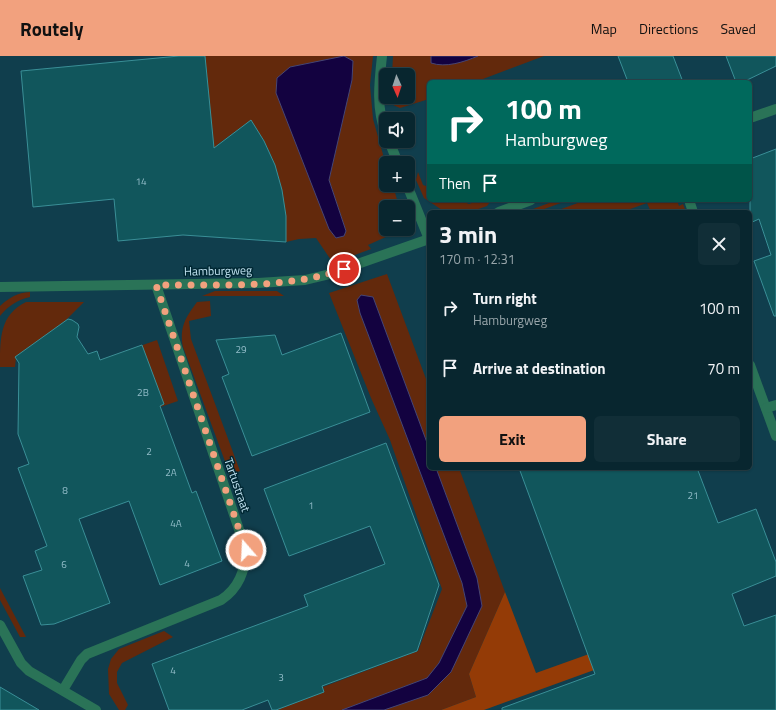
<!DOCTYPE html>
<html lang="en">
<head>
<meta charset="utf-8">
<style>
	body { margin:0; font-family:"Titillium Web",sans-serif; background:#112e37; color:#f1f3f6; height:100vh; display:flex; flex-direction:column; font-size:15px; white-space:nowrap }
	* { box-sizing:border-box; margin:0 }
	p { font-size:13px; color:#98a5aa }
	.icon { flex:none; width:22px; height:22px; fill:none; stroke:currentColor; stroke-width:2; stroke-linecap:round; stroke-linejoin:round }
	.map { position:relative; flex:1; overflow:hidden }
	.panel { position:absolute; left:427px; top:154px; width:325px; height:260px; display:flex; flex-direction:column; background:#08262f; border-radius:6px; box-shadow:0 1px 3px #0004,0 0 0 1px #29434b }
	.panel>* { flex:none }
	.banner { position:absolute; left:427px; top:24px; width:325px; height:122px; border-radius:6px; box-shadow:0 1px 3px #0004,0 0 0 1px #29434b; background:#00695c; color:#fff; overflow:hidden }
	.needle { width:26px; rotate:177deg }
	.tools { position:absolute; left:379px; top:12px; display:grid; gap:8px }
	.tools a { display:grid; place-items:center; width:36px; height:36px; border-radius:6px; background:#08262f; box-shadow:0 1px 3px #0004,0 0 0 1px #29434b; font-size:20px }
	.pin { position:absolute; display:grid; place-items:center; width:34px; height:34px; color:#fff; margin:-17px; border:2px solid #fff; border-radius:50%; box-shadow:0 1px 4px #0007 }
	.me { position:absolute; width:44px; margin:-22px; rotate:341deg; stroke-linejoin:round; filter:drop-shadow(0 0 3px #0008) }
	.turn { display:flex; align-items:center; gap:14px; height:84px; padding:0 12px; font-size:18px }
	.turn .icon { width:52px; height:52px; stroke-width:2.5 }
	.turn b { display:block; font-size:28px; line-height:34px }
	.then { display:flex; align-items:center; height:38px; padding:0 12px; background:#0003; gap:8px; font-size:15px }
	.round { display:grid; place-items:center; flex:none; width:42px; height:42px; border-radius:6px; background:#112e37 }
	.headline { display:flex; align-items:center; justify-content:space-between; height:68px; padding:0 12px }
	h1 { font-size:24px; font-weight:700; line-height:30px }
	.cta { display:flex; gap:8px; margin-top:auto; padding:8px 12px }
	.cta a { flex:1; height:46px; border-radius:6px; background:#f2a17e; color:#111; font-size:16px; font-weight:700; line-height:46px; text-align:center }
	.cta a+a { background:#112e37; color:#f1f3f6 }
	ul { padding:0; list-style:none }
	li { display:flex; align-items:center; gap:12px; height:60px; padding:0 12px }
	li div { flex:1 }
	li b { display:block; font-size:15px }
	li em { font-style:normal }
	header { display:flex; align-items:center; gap:24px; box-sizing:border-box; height:56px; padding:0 20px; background:#f2a17e; color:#111 }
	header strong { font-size:19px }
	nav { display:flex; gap:22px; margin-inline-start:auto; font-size:14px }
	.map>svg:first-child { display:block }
</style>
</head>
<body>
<header>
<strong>Routely</strong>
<nav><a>Map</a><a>Directions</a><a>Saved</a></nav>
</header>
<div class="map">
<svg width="776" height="654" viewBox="0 0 776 654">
	<rect width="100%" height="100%" fill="#0a323f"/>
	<path fill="#103e4d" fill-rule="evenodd" d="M0,0H776V654H0ZM386,19H408V41H386ZM429,26H750V144H429ZM386,63H408V85H386ZM386,107H408V129H386ZM386,151H408V173H386ZM429,156H750V412H429Z"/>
	<g fill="#63290c">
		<path d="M205,0H344L290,11L336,182L344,180L346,175L329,124L352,24L353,5L344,0H373L370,29L373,63L386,109V129H393L399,151H386V173H392L388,180L368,189L371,193L333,207L316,182L299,183L286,186C287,144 278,98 250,65L217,89V91L214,92Z"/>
		<polygon points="393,0 431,0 431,7 465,5 478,0 544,0 475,26 429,26 429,43 400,52 391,48 391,41 408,41 408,19 392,19"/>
		<polygon points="418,116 423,129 429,131 429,144 459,144 469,148 480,144 490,144 490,146 487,150 470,156 445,156 424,142 416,124"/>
		<polygon points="557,144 569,144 536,156 525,156"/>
		<polygon points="586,144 677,144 679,150 683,148 686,156 651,156 647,147 622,156 553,156"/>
		<polygon points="387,218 429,331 429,392 373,241 360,257 462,527 467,550 439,607 427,622 342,654 277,654 324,636 323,631 418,595 442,533 390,384 371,342 329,237"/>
		<polygon points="215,235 277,235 284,240 202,240"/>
		<path d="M30,236V241C17,244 8,250 0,260V250C10,241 17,237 30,236Z"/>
		<path d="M210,245L211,260L189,265L191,283L240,415L230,419L183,291C179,271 186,261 197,246Z"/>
		<path d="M26,246H84L65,265L16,302L15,311H0C0,281 0,259 26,246Z"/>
		<polygon points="157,284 178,345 122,364 100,304"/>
		<polygon points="436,412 459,412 505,536 469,618 476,641 441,654 384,654 428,639 451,616 477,522"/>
		<polygon points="0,532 26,581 20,581 0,544"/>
		<polygon points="164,575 173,581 122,607 117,616 117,627 128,649 125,654 119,654 109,638 108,613 111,603 119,593"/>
	</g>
	<polygon fill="#943b06" points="505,536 536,617 645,578 652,593 484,654 441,654 476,641 469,618"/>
	<g fill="#130240" stroke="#474574">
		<polygon points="344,0 353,5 352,24 329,124 346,175 344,180 336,182 329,173 276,37 277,22 290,11"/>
		<path d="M431,0H478C464,6 446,12 431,7Z"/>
		<polygon points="361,239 373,241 429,392 429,412 436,412 477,522 482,550 451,616 428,639 384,654 342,654 427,622 439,607 467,550 462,527 360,257 357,244"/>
	</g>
	<g fill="#11565c" stroke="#3a8f97">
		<polygon points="179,0 205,0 214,92 251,64 264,85 275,109 282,134 286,160 286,186 183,179 118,185 114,143 33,151 21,15"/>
		<polygon points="618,0 673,0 683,26 628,26"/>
		<polygon points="726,0 776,0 776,10 743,26 736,26"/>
		<polygon points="776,93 776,260 774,260 754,205 771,199 759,163 750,167 750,103"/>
		<polygon points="68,263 72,264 78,268 79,271 77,281 88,298 97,295 100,304 142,289 164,348 160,350 192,437 196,435 222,505 160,529 129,445 79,463 110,547 54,568 41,569 23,520 42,514 35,495 47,490 18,412 29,408 18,378 19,307 15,301"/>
		<polygon points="341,277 370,356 252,400 222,321 229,318 216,284 275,279 282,299"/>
		<polygon points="386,387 439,529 417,595 322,630 324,636 276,654 272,654 268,644 242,654 169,654 152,608 308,550 304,539 385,508 370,470 289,500 264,433"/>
		<polygon points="519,412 697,412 718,467 756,453 776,506 776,520 732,538 744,570 776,559 776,654 502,654 502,652 595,618"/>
		<polygon points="0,631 39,654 0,654"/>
	</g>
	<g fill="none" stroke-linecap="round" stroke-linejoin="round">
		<g stroke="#2a7357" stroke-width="10">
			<path d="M382,0C379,27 376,53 386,78"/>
			<polyline points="750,62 776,53"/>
			<polyline points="389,85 398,107"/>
			<polyline points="407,129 429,183"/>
			<polyline points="689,144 693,156"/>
			<polyline points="499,156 531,144"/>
			<polyline points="0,231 258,227 305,224 326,219 429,183"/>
			<polyline points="750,309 776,380"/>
			<polyline points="766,352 776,349"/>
			<polyline points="0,569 21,607 29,615 96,654"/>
			<path d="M63,634L81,604L87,598L221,544C239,532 245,515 246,494L156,229"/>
		</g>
	</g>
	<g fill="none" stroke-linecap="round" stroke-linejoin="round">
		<path stroke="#f2a17e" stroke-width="7" stroke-dasharray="0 12.6" d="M246,494L156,229C218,228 284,234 344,213"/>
	</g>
	<g text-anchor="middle" stroke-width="3" stroke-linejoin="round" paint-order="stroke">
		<g font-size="10" fill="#94beca">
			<text x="141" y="129">14</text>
			<text x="241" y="297">29</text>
			<text x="143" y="340">2B</text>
			<text x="149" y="399">2</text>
			<text x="171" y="420">2A</text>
			<text x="65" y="438">8</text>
			<text x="693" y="443">21</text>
			<text x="311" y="453">1</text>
			<text x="176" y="471">4A</text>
			<text x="187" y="511">4</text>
			<text x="64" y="512">6</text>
			<text x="173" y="618">4</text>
			<text x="281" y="625">3</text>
		</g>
		<g font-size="12" fill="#bfe1ef" stroke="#002834">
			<text transform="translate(218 215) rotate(-1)" y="4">Hamburgweg</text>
			<text transform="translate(237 429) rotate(71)" y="4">Tartustraat</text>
		</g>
	</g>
</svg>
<div class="tools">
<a><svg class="needle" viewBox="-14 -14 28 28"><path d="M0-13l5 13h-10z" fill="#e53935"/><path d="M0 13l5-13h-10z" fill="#98a5aa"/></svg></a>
<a><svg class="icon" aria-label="sound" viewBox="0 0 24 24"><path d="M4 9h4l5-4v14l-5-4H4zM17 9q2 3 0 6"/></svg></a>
<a>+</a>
<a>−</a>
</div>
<div class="pin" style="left:344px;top:213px;background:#d93025"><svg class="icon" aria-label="arrive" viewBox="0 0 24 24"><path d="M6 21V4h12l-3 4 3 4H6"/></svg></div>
<svg class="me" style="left:246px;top:494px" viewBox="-20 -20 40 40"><circle r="17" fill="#f2a17e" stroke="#fff" stroke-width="3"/><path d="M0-11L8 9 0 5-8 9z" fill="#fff"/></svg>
<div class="banner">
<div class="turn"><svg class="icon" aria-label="right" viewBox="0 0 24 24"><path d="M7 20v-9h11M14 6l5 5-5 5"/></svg><div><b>100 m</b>Hamburgweg</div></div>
<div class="then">Then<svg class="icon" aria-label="arrive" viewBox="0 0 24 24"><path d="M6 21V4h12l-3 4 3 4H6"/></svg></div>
</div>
<section class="panel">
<div class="headline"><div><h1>3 min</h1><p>170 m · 12:31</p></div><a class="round"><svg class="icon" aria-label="close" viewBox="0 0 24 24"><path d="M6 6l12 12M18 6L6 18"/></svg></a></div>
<ul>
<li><svg class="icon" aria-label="right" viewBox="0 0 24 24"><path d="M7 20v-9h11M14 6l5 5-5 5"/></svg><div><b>Turn right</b><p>Hamburgweg</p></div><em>100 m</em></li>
<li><svg class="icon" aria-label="arrive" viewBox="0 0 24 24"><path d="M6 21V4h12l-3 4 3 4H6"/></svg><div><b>Arrive at destination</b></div><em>70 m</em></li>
</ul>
<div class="cta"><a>Exit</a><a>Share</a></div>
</section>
</div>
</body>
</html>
